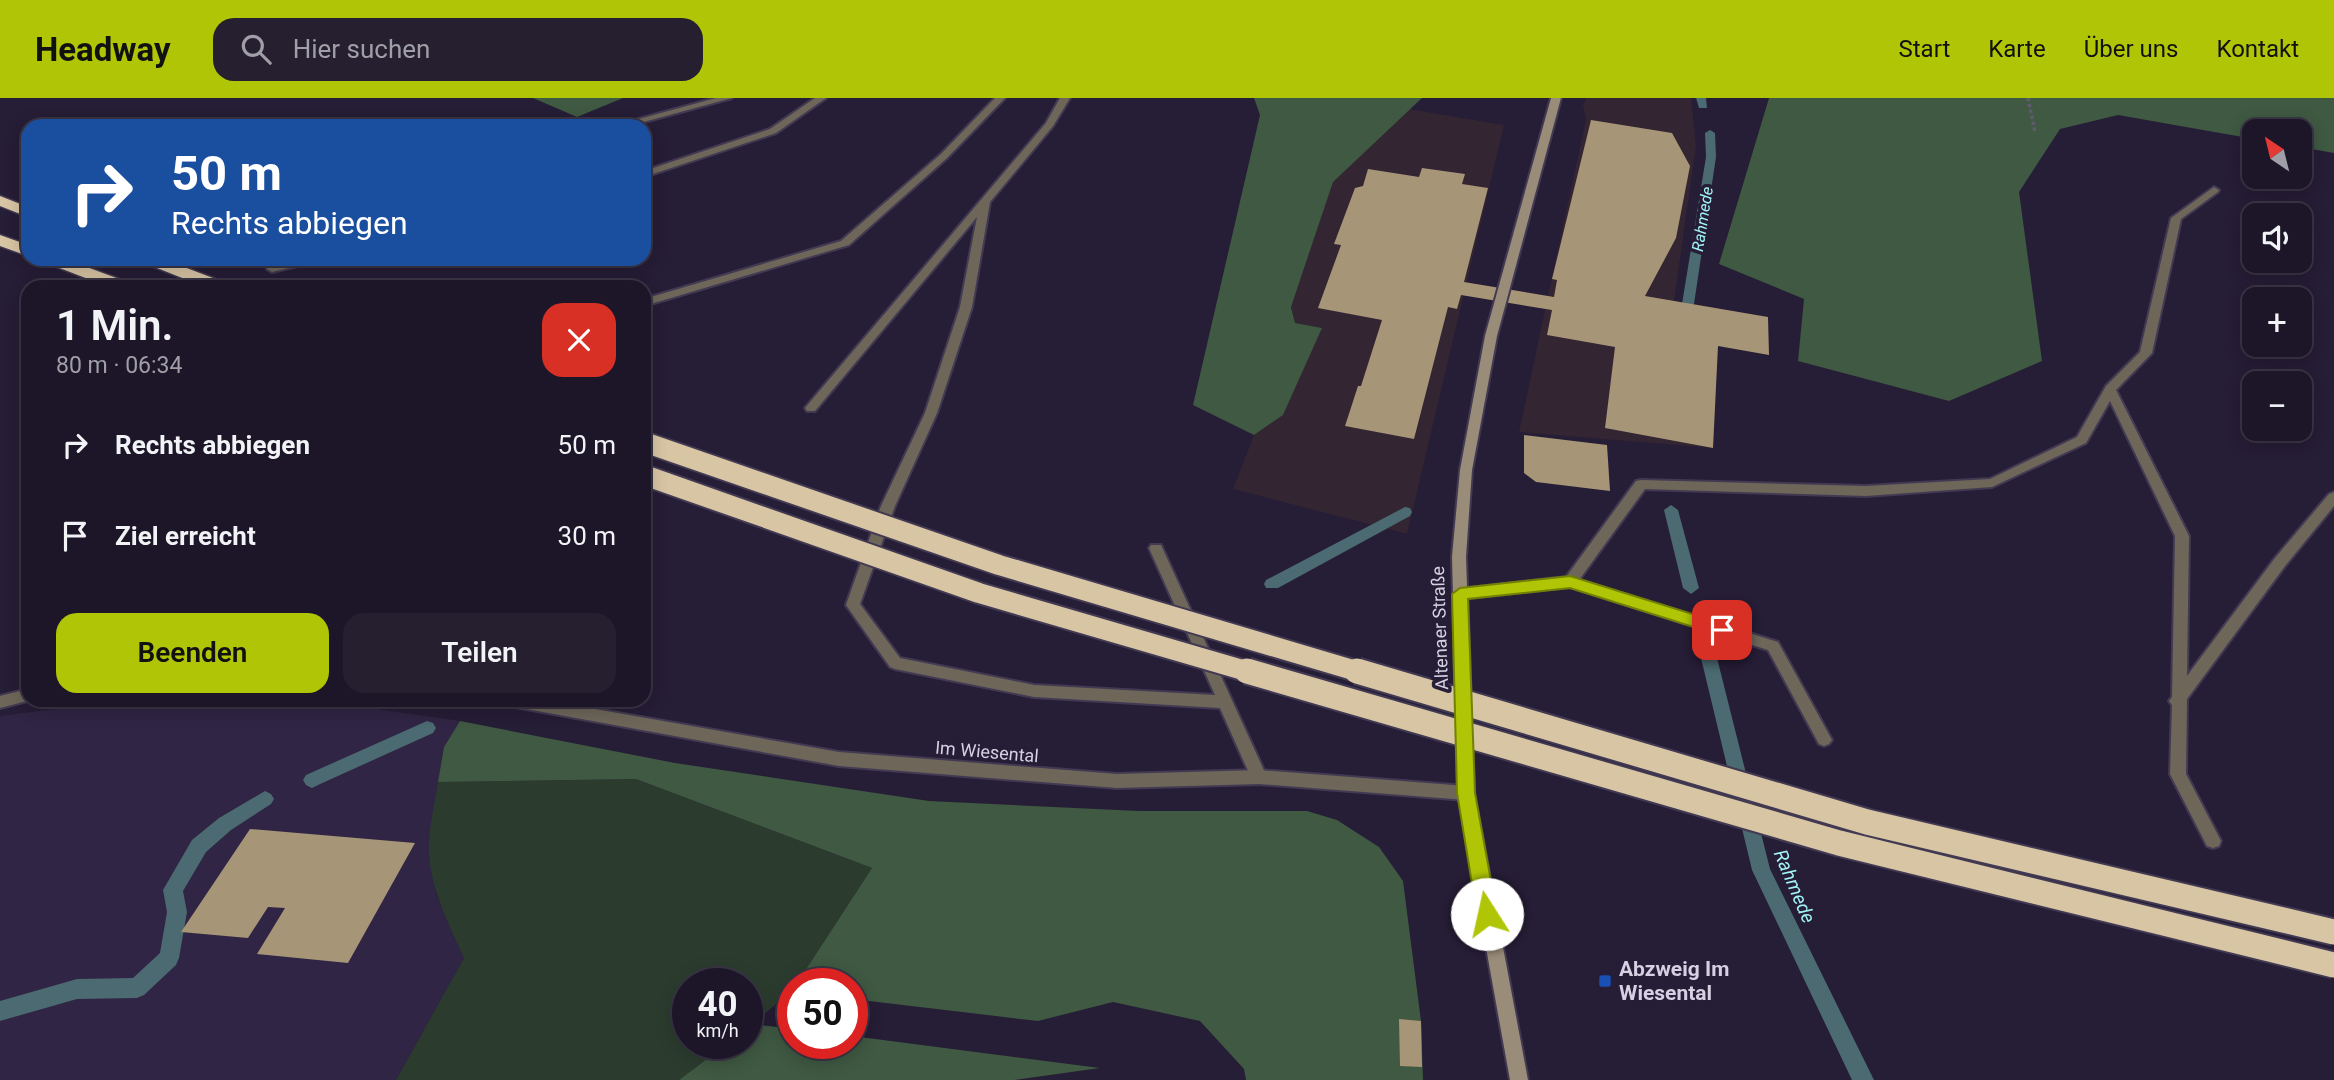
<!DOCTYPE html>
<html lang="de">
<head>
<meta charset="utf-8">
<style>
	body { margin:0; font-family:Roboto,sans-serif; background:#251f30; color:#f1f3f6; height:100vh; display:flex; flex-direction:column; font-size:26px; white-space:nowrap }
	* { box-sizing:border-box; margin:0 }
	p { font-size:23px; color:#a09fa8 }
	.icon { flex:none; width:38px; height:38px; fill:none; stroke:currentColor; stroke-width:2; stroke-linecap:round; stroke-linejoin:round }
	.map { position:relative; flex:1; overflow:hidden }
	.sheet { position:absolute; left:21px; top:182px; width:630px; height:427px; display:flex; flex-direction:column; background:#1c1628; border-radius:21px; box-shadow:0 4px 18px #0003,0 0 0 2px #3a3545 }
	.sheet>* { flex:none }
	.banner { position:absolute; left:21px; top:21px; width:630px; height:147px; border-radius:21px; box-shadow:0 4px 18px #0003,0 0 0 2px #3a3545; background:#1a4fa0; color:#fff; overflow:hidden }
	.needle { width:46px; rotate:325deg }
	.buttons { position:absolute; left:2242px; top:21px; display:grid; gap:14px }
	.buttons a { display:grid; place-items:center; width:70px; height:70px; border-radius:14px; background:#1c1628; box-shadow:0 4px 18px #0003,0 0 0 2px #3a3545; font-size:35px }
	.speed { position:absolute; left:672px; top:870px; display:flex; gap:14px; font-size:35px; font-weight:700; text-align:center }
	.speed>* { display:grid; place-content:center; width:91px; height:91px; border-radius:50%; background:#1c1628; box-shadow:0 4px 18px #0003,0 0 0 2px #3a3545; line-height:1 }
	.speed small { font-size:18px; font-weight:400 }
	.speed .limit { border:10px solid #d22; background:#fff; color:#111 }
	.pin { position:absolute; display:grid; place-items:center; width:60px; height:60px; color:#fff; margin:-30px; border-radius:14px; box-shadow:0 4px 10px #0006 }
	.me { position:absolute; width:77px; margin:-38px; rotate:350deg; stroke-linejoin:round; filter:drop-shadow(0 0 5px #0008) }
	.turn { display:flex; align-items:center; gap:24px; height:147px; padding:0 35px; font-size:32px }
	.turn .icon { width:91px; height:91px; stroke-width:2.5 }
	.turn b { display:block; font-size:49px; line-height:60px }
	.round { display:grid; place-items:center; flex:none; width:74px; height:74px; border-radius:21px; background:#251f30 }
	.overview { display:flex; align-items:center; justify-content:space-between; height:119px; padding:0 35px }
	h1 { font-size:42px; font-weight:600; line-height:52px }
	.action { display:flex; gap:14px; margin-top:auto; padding:14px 35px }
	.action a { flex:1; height:80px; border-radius:21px; background:#afc505; color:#111; font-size:28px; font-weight:600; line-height:80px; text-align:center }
	.action a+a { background:#251f30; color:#f1f3f6 }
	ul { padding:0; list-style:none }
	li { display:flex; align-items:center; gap:21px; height:91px; padding:0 35px }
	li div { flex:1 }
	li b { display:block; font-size:26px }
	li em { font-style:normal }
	header { display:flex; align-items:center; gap:42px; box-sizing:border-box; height:98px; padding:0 35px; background:#afc505; color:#111 }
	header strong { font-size:33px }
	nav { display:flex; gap:38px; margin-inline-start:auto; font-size:24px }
	.search { width:490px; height:63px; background:#251f30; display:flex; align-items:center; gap:18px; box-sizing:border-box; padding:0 24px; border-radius:21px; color:#a09fa8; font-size:26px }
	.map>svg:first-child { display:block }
</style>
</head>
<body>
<header>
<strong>Headway</strong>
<div class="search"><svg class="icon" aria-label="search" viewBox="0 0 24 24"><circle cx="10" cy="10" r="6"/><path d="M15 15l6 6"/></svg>Hier suchen</div>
<nav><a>Start</a><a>Karte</a><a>Über uns</a><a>Kontakt</a></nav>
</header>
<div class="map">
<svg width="2334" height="982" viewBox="0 0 2334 982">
	<rect width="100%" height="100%" fill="#261d36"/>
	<polygon fill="#302544" points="125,602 314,602 460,623 444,649 429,746 436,796 464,860 396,982 0,982 0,618"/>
	<g fill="#332531">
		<polygon points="1586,0 1691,0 1696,48 1674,203 1719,210 1713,350 1519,334 1586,21 1583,7"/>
		<polygon points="1409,11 1504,27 1407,436 1233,391 1254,337 1283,317 1321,230 1295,225 1291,208 1333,83"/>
	</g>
	<path fill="#2b3c2e" d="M636,681L872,770L797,885L793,886L791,894L747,930V886H688V945H728L679,982H396L464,860C448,824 427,785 429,744C430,725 435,704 438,684Z"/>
	<g fill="#3f5942">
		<polygon points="533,0 623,0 577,19"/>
		<polygon points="1254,0 1422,0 1333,84 1291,209 1295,225 1322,230 1283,317 1254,337 1193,307 1260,17"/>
		<polygon points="1769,0 2334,0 2334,55 2300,49 2300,33 2254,33 2254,41 2118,17 2060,31 2019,94 2042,263 1949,303 1798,263 1804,201 1719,166"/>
		<polygon points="460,623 675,665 929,703 1139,713 1307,713 1337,722 1379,749 1403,783 1421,923 1423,982 1246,982 1244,971 1200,923 1113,904 1038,923 852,901 852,886 797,885 872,770 636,681 438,684 444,649"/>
		<polygon points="753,926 793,931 793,945 852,945 852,938 1100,970 1014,982 679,982 728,945 747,945 747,930"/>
	</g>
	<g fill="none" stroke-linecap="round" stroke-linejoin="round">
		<g fill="#4b6a71" fill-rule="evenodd">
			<polygon points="1696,0 1706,0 1707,10 1699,10"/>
			<polygon points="1710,32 1715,35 1716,59 1694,206 1688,210 1682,206 1706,59 1705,35"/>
			<polygon points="1671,407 1678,412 1699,490 1691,496 1683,490 1664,412"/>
			<polygon points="1405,409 1410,410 1412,414 1410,418 1278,490 1266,490 1264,486 1266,482"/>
			<polygon points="1709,554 1715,555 1717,560 1770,771 1874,982 1852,982 1752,772 1701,560 1703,555"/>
			<polygon points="427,623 433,625 436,630 433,635 318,687 312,690 306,687 303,682 306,677"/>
			<polygon points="265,693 271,696 274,701 271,706 231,732 206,754 183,793 187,814 179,860 176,867 144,897 137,900 77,901 0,923 0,903 77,881 133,880 160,855 167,814 163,792 192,742 219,720"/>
		</g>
	</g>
	<g fill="#a79577">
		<polygon points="1591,22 1672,35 1690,68 1676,140 1645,198 1768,219 1769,257 1718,248 1713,350 1605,330 1615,249 1547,237 1552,212 1461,197 1457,211 1448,209 1414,341 1345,328 1358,288 1361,288 1382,222 1318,210 1341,147 1334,146 1355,90 1363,88 1368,71 1419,79 1422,70 1465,76 1462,86 1488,90 1464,184 1554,199 1557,182 1552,181"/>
		<polygon points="1524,337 1607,347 1610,393 1536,384 1524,375"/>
		<polygon points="250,731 415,745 348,865 257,856 285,810 268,809 248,840 181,834"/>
		<polygon points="1399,921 1421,923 1422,969 1400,968"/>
	</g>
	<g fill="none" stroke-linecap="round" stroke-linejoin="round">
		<defs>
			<g id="service">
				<polygon points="716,0 732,0 629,28 613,28"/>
				<polygon points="815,0 826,0 776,35 644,79 644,73 770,31"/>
				<polygon points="995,0 1005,0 947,60 849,147 644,208 644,201 841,143 941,56"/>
				<polygon points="1060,0 1070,0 1053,28 990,104 972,209 937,315 895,408 860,506 900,560 1034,587 1215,597 1149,450 1151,447 1161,447 1267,679 1265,684 1259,686 1253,684 1220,610 1034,599 895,571 890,569 846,507 881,408 925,315 960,209 977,119 815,313 807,313 805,310 1046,25"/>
				<polygon points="2214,89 2219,92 2218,94 2181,121 2152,255 2116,292 2189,438 2187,578 2275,460 2329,396 2334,394 2334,408 2285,468 2187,601 2186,676 2221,743 2219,748 2213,750 2207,748 2170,676 2172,607 2169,603 2172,599 2175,438 2110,303 2086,345 1992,389 1866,398 1645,391 1579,482 1778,544 1832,642 1829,646 1824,648 1819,646 1768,552 1570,489 1460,501 1453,496 1460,491 1566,479 1636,383 1641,382 1866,388 1990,381 2077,339 2106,288 2140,254 2171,120"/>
				<polygon points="301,161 320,161 319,163 272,174 267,171 268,169"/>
			</g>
			<g id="minor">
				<polygon points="28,591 28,602 31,602 0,610 0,598"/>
				<polygon points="502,602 544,602 839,654 1117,676 1259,672 1466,688 1472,690 1474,695 1472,700 1466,702 1259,686 1117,690 839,668 510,608 505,606"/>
			</g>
			<polygon id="secondary" points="1551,0 1561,0 1497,238 1472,372 1466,459 1474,695 1528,982 1510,982 1458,695 1452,459 1460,372 1485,238"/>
			<g id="motorway">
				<polygon points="0,98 28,109 28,119 0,108"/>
				<polygon points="0,137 28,147 28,158 0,148"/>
				<polygon points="42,161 65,161 130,185 132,189 109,189 44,164"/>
				<polygon points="140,161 163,161 226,185 228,189 205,189 142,164"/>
			</g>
		</defs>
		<use href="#service" stroke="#423a52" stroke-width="4"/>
		<use href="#minor" stroke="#423a52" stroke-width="4"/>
		<use href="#secondary" stroke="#423a52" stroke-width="4"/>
		<use href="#motorway" stroke="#423a52" stroke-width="3"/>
		<polyline stroke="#615970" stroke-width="3.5" stroke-dasharray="3.5 2.5" stroke-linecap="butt" points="2028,0 2035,34"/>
		<use href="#service" fill="#6e6659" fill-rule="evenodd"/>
		<use href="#minor" fill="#6e6659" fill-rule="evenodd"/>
		<use href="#secondary" fill="#998c78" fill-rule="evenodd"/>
		<use href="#motorway" fill="#d8c5a4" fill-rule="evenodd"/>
		<defs>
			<g id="motorway-bridge-far1">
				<polyline points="644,344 999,467 1363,575"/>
				<polyline points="644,377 979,495 1253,575"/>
			</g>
			<g id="motorway-bridge">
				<polyline points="1247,573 1839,745 2334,867"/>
				<polyline points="1357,573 1867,724 2334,834"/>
			</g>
		</defs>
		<use href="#motorway-bridge-far1" stroke="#423a52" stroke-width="24" stroke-linecap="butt"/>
		<use href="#motorway-bridge" stroke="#423a52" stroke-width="29" stroke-linecap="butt"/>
		<use href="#motorway-bridge-far1" stroke="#d8c5a4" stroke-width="20"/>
		<use href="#motorway-bridge" stroke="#d8c5a4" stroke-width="25"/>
	</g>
	<polygon fill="#afc505" stroke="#728003" stroke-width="2" points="1570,478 1728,527 1730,532 1722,538 1570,490 1468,501 1475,695 1497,816 1494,822 1487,824 1480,822 1477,816 1457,695 1452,496 1460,490"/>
	<rect fill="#1a4fb4" stroke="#261d36" stroke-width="2.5" x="1598" y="876" width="14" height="14" rx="3.5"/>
	<g text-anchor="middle" stroke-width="7" stroke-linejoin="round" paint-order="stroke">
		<g font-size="16" font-style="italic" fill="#a2f3f6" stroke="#261d36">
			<text transform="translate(1702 121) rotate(-81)" y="6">Rahmede</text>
		</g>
		<g font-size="18" fill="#d6d1e2" stroke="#261d36">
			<text transform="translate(1440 530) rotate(-92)" y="6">Altenaer Straße</text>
			<text transform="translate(987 654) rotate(5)" y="6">Im Wiesental</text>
		</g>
		<g font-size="19" font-style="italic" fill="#a2f3f6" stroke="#261d36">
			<text transform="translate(1795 788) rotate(67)" y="7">Rahmede</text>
		</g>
		<g font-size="21" font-weight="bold" fill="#d6d1e2" stroke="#261d36" text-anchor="start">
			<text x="1619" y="878">Abzweig Im<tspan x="1619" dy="24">Wiesental</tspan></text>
		</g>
	</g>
</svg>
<div class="buttons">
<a><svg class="needle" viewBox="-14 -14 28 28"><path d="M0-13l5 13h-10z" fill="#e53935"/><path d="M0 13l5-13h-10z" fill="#a09fa8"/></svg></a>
<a><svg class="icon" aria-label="sound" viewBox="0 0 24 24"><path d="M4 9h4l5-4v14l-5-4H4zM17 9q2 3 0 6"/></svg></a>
<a>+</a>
<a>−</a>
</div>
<div class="speed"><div>40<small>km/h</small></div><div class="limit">50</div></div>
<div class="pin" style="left:1722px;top:532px;background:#d93025"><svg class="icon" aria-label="arrive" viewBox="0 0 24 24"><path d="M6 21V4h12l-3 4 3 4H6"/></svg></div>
<svg class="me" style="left:1487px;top:816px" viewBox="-20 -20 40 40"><circle r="19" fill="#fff"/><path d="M0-13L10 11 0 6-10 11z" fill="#afc505"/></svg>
<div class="banner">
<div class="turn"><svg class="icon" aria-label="right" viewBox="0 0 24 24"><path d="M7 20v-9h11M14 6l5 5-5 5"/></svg><div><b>50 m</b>Rechts abbiegen</div></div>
</div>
<section class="sheet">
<div class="overview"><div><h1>1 Min.</h1><p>80 m · 06:34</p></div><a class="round" style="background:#d93025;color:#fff"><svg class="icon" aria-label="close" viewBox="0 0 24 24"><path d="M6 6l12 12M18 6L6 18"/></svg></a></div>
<ul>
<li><svg class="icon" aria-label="right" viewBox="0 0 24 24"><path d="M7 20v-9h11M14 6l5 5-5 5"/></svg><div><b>Rechts abbiegen</b></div><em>50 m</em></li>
<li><svg class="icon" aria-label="arrive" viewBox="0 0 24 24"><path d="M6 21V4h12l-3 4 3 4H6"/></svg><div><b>Ziel erreicht</b></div><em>30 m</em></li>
</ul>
<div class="action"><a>Beenden</a><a>Teilen</a></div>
</section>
</div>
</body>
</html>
